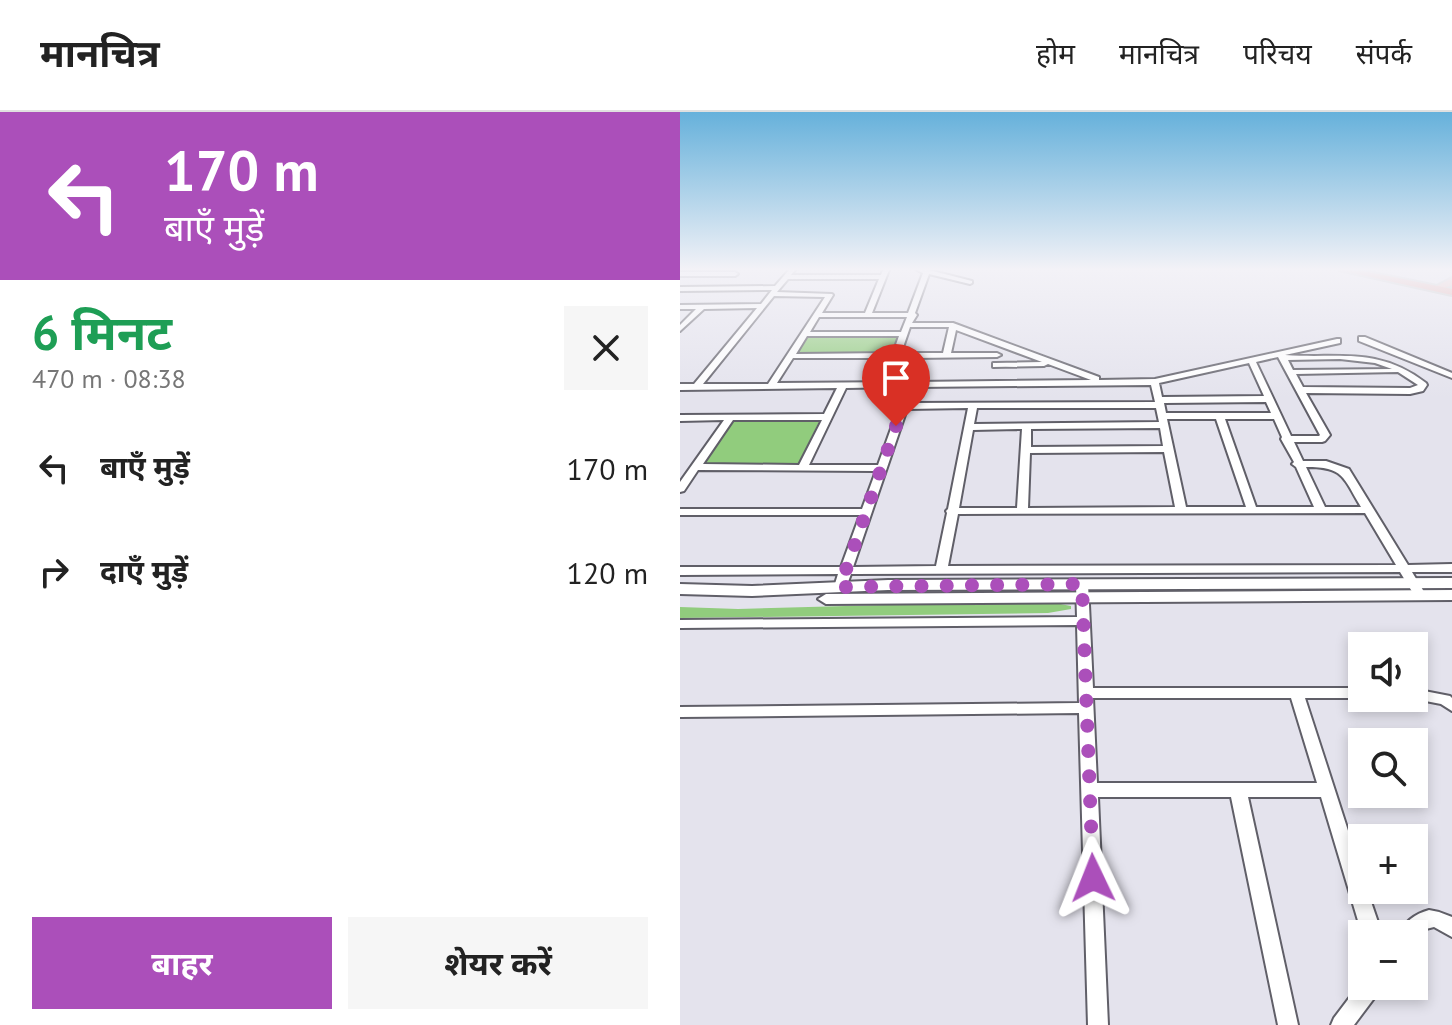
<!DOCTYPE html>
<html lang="hi">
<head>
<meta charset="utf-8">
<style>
	body { margin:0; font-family:"PT Sans","Noto Sans Devanagari",sans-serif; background:#f6f6f6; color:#222; height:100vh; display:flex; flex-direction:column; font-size:30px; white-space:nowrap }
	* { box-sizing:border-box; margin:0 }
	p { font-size:26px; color:#767676 }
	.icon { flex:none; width:44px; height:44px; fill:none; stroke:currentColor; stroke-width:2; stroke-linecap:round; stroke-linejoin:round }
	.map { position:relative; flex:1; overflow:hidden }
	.details { display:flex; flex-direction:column; background:#fff; width:680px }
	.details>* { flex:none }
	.hud { background:#ab4fba; color:#fff; overflow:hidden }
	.fabs { position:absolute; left:668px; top:520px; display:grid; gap:16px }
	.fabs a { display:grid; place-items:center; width:80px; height:80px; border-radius:0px; background:#fff; box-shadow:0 4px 12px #0003; font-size:40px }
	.pin { position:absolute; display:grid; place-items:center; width:68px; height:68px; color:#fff; margin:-82px -34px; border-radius:50% 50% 50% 0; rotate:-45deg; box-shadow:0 0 8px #0007 }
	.pin .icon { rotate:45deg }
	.me { position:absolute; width:88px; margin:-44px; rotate:358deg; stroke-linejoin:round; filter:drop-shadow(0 0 6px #0008) }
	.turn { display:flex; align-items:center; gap:28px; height:168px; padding:0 32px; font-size:36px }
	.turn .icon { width:104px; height:104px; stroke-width:2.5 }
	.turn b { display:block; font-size:56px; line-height:68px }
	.round { display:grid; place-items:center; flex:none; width:84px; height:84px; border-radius:0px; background:#f6f6f6 }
	.head { display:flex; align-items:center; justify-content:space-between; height:136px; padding:0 32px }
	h1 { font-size:48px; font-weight:700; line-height:60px; color:#1e9e55 }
	.action { display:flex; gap:16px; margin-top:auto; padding:16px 32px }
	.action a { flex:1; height:92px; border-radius:0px; background:#ab4fba; color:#fff; font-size:32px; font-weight:700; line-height:92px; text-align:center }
	.action a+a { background:#f6f6f6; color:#222 }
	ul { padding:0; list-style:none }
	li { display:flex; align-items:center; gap:24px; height:104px; padding:0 32px }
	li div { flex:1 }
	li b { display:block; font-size:30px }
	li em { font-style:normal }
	header { display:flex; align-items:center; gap:48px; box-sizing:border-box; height:112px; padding:0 40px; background:#fff; border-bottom:2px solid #e0e0e0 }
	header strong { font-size:38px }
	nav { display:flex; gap:44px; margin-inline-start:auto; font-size:28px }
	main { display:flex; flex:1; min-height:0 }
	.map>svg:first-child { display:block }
</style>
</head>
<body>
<header>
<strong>मानचित्र</strong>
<nav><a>होम</a><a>मानचित्र</a><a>परिचय</a><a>संपर्क</a></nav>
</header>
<main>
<section class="details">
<div class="hud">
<div class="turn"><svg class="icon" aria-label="left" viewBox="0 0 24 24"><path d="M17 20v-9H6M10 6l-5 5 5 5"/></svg><div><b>170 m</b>बाएँ मुड़ें</div></div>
</div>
<div class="head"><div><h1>6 मिनट</h1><p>470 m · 08:38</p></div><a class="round"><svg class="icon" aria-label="close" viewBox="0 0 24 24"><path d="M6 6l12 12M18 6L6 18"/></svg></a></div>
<ul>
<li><svg class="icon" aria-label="left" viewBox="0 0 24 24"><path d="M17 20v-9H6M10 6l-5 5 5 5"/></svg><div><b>बाएँ मुड़ें</b></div><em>170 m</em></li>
<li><svg class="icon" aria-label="right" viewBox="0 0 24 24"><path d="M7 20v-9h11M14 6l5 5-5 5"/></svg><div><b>दाएँ मुड़ें</b></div><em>120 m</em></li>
</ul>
<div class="action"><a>बाहर</a><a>शेयर करें</a></div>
</section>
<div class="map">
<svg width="772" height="913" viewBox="0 0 772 913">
	<rect width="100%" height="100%" fill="#e4e3ed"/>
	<g fill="#91cc7d">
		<polygon points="218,223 211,242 117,242 129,224"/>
		<polygon points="54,308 140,308 119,351 24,352"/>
		<polygon points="278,491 375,491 391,494 391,497 368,501 0,506 0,495 58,497"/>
	</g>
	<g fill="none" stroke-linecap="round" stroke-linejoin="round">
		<defs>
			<g id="minor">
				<path d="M109,158H115L111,163H201L203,158H209L192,201H228L243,161L237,158H249L292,169V171L290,172L249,162L235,201L237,203L232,211H273L419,265V268L475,267L657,227H660V231L605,243C660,247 697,234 746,271L747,273L743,279L730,282L626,281L650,323L645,329L642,330H614L623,349H646L669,357L728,453L772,452V460H732L746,483L740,487L736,486L720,460L171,462L166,475L160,479L154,475L158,462L0,463V455H161L180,403H0V397H182L196,359L18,358L4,379L0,380V370L44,308L0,309V303L144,302L157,276L0,278V272H14L77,196L24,197L0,219V213L16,197H0V193L81,192L92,178L0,179V175L95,174ZM108,167H199L185,201H142L153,183L152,182L97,180ZM94,184L145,185L88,272H23ZM139,205H227L221,220H130ZM230,215H269L263,241H221ZM276,218L362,250L316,251H313V255L364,254L368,252L411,268L234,270L229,258L232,246L317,245L321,243L317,241H271ZM127,224H219L213,241L116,242ZM598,245L640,323L639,324H611L576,250ZM113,246H224L221,258L226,270L97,271ZM660,247L695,251L712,257L613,258L608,248ZM569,251L584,284L482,285L479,271ZM718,260L738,273L730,276L623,275L616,262ZM471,273L475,290L229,291L234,275ZM226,275L198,353H129L166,276ZM586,290L591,301H486L484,291ZM288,296L268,397L266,399L267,401L256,454L173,455L227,297ZM297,296H476L479,310L294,312ZM487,307H536L566,395H506ZM545,307H594L602,325L601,327L614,350L612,352L616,355L634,395H576ZM53,308H142L119,353L23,352ZM480,316L483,334L351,335V317ZM342,317L337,396H279L293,318ZM484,340L495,395L348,396L350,341ZM626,355C664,355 663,365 681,395H645ZM685,401L716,453L268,454L278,402Z"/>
				<polygon points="0,160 55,160 58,162 55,164 0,164"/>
				<polygon points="679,225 685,225 772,261 772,266 679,229"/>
				<path d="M402,468L408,472L413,576H682V586H625L682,762V778H687L702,822H682L641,685H568L618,913H598L551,685H418L428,913H408L399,601L0,605V595L399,591L397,513L0,516V508L397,505L396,472ZM413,586H611L637,671H417Z"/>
				<polygon points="734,577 770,584 772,586 772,599 761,592 730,586 734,586"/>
				<path d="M749,798L759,800L772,805V825L754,815L746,817L734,829V822H719C725,809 735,802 749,798Z"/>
				<polygon points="682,869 682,874 701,874 698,881 674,913 651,913 654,906"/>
			</g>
			<g id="tertiary">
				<polygon points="772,466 772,476 208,478 72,484 0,482 0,472 72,474 208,468"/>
				<polygon points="772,478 772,488 146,492 138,487 146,482"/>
			</g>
			<polygon id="primary" points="772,166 772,173 758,179 753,176"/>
			<polygon id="trunk" points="659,158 679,158 772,177 772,183"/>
		</defs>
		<use href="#minor" stroke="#605f68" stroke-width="4"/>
		<use href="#tertiary" stroke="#605f68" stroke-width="4"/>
		<use href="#primary" stroke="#c1c1c2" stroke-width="4"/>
		<use href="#trunk" stroke="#c1c1c2" stroke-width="4"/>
		<use href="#minor" fill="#fff" fill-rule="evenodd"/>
		<use href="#tertiary" fill="#fff" fill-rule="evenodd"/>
		<use href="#primary" fill="#eab6b3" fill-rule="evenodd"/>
		<use href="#trunk" fill="#e39e9a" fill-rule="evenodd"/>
	</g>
	<linearGradient id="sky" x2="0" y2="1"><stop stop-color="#66b1db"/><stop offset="0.55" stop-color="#f3f2f7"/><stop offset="1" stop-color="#f3f2f7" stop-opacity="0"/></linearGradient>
	<rect width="772" height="286" fill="url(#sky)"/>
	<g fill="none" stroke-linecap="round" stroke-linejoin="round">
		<polyline stroke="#ab4fba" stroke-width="14" stroke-dasharray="0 25.2" points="216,314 160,475 402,472 413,766"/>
	</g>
</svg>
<div class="fabs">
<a><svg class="icon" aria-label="sound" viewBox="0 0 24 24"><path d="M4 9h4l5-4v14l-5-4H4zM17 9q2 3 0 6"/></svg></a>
<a><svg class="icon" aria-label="search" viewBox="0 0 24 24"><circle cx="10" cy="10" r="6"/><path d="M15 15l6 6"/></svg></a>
<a>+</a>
<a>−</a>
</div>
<div class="pin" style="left:216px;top:314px;background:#d93025"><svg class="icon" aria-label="arrive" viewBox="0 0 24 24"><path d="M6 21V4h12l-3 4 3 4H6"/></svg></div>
<svg class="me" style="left:413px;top:766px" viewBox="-20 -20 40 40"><path d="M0-17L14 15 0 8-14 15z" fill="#ab4fba" stroke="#fff" stroke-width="4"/></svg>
</div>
</main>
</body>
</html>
